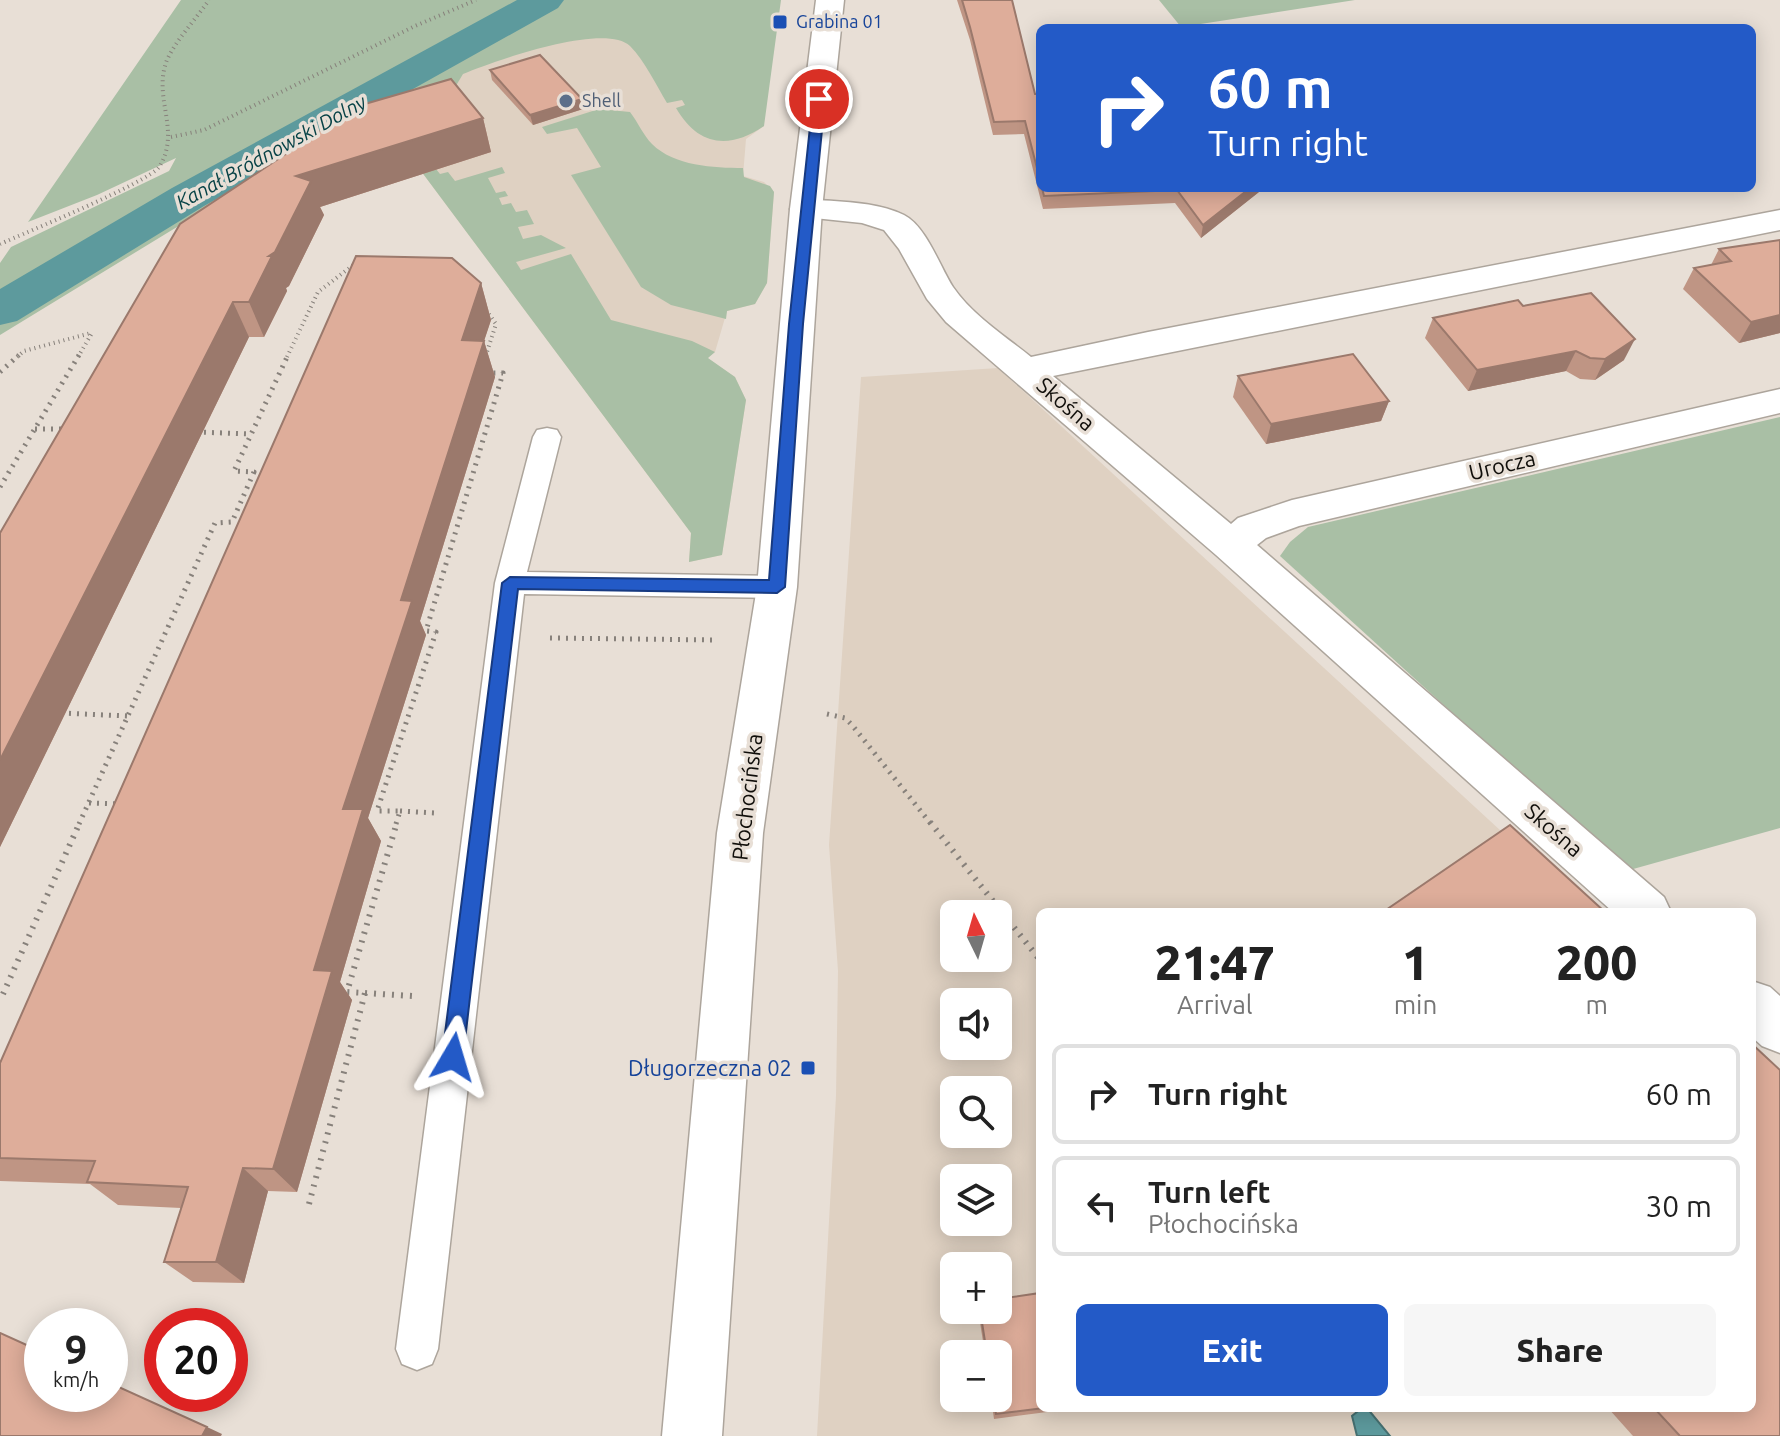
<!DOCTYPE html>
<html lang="en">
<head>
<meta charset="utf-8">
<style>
	body { margin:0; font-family:Ubuntu,sans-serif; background:#f6f6f6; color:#222; height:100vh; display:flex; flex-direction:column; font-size:30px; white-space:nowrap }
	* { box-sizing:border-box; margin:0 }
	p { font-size:26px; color:#767676 }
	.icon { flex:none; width:44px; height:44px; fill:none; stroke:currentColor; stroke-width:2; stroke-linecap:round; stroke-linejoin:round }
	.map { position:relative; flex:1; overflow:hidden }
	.drawer { position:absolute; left:1036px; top:908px; width:720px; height:504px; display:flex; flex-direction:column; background:#fff; border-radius:12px; box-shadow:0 4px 20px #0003 }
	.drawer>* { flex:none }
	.hud { position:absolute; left:1036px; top:24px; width:720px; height:168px; border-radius:12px; box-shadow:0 4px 20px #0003; background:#235ac7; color:#fff; overflow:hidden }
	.needle { width:52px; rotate:355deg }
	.fabs { position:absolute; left:940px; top:900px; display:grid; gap:16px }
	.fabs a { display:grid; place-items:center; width:72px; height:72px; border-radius:12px; background:#fff; box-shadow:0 4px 20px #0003; font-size:40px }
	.speed { position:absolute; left:24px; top:1308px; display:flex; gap:16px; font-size:40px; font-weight:700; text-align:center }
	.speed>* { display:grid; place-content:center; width:104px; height:104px; border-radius:50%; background:#fff; box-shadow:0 4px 20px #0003; line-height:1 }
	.speed small { font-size:20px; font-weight:400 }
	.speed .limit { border:12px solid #d22; background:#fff; color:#111 }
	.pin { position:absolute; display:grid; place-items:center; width:68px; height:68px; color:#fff; margin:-34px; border:4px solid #fff; border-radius:50%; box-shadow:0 2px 8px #0007 }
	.me { position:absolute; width:88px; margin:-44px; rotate:7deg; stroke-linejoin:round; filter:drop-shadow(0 0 6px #0008) }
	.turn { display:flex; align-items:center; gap:28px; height:168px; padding:0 40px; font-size:36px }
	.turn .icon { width:104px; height:104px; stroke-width:2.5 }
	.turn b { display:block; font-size:56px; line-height:68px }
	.eta { display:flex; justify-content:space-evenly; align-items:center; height:136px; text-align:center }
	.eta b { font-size:48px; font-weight:800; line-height:56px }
	.button { display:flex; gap:16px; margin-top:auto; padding:16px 40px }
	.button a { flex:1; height:92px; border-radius:12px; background:#235ac7; color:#fff; font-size:32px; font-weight:800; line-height:92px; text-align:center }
	.button a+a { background:#f6f6f6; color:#222 }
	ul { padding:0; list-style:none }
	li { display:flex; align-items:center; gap:24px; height:100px; margin:0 16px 12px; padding:0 24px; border:4px solid #e0e0e0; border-radius:12px }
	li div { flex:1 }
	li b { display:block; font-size:30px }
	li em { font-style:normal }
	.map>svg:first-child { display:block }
</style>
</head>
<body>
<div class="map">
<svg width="1780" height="1436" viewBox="0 0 1780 1436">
	<rect width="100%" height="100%" fill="#e8dfd6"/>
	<g fill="#dfd1c2" fill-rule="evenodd">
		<polygon points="579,0 764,126 746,139 743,176 764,182 774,192 767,283 755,304 727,311 715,352 707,358 735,377 746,400 722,555 689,562 691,533 377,112"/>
		<path d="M998,368L1589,912H1040V1408H1752L1780,1436H817L836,1096L838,971L829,845L861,377ZM954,914H998V958H954ZM954,1002H998V1046H954ZM954,1090H998V1134H954ZM954,1178H998V1222H954ZM954,1266H998V1310H954ZM954,1354H998V1398H954Z"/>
	</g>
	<g fill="#a9bfa5">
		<path d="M181,0H781L764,126C729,150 698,146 676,108L685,105L682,100L667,103C656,85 645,61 630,46C604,22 494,61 463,74L454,89L403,128L440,174L448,172L455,181L502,167L505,173L488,178L496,193L505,191L508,196L499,198L502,205L511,203L516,212L527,210L534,224L518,227L523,239L541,235L566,248L516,262L521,270L571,254L611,320L692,341L715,352L708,358L735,377L746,400L722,555L689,562L691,533L377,112L213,205L0,335V263L11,247L169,171L176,158L97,195L28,222Z"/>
		<polygon points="1159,0 1355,0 1181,27"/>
		<path d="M599,109L630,112C638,122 643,135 652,144C674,166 714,168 743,168L744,177L770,186L774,192L767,283L755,304L727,311L726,319L671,305L641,287L571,175L601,167L577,128L547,134L542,127Z"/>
		<polygon points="1780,417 1780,828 1626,871 1280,556 1290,542 1308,527"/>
	</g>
	<polygon fill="#5d9a9d" stroke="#467071" stroke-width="2" points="1362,1408 1367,1408 1390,1436 1357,1436 1352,1416"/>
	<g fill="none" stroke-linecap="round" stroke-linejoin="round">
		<polygon fill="#5d9a9d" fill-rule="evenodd" points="517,0 564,0 558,8 204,206 17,321 0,325 0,289 172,188"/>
		<defs>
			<polygon id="lane" points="547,428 557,430 561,437 527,572 777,576 788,579 792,587 788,595 777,598 524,594 438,1349 432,1364 417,1370 402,1364 396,1349 495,583 533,437 537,430"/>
			<g id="street">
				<path d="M806,199C838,202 875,201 904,215C926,226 940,267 953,287C972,315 1005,336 1031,357L1148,332L1780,210V230L1053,376L1231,524L1238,518L1292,500L1780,389V413L1299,526L1266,538L1257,545L1664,897L1671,912H1613L1216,555L946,322L927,299L899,249L884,230L862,223L795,216L790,209L795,202Z"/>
				<polygon points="1752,981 1770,987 1780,996 1780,1053 1762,1046 1752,1037"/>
			</g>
			<polygon id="secondary" points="816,0 844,0 822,209 797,587 763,833 722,1436 662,1436 717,833 757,587 790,209"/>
		</defs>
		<use href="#lane" stroke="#ada59c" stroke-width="3"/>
		<use href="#street" stroke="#ada59c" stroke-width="3"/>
		<use href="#secondary" stroke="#ada59c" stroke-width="3"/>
		<g stroke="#87817b" stroke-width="4" stroke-dasharray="1 4" stroke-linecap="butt">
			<polyline points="171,137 204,130 415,26 476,0"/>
			<path d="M0,244C25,233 149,182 159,167C182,131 152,98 167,60C176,40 196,19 209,0"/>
			<polyline points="486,310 496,324 486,355"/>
			<polyline points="17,357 24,351 91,333"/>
			<polyline points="78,357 92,333"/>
			<polyline points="287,357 318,292 356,263"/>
		</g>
		<g stroke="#87817b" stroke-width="5" stroke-dasharray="2 6" stroke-linecap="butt">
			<polyline points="0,372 19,355"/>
			<polyline points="35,429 66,429"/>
			<polyline points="196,432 252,434"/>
			<polyline points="0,487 79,355"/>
			<polyline points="550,638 716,640"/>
			<polyline points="61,713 128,716"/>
			<polyline points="827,714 845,718 852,725 931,824"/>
			<polyline points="89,803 120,804"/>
			<polyline points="400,811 435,813"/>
			<polyline points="79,824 215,523 232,522 254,472 234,471 288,355"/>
			<polyline points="396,824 400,811 377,811 436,632 426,631 503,373 488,373"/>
		</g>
		<g stroke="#87817b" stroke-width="6" stroke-dasharray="2 7" stroke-linecap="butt">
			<polyline points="930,822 1040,960"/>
			<polyline points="365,993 412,996"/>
			<polyline points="3,994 80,822"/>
			<polyline points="309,1204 365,993 347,992 397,822"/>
		</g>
		<use href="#lane" fill="#fff" fill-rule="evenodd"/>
		<use href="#street" fill="#fff" fill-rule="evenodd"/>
		<use href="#secondary" fill="#fff" fill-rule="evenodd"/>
	</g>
	<g fill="#bf9584">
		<polygon points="957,0 1012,0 1035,94 1040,94 1040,188 1264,188 1201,238 1175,203 1043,209 1024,134 993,135 970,40"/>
		<polygon points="490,70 582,99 583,109 533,125 492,80"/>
		<polygon points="483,118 491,152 320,207 324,215 289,286 286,288 287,291 264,337 249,337 0,847 0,533 180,224"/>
		<polygon points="1780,240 1780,333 1739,343 1683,289 1694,268 1711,265 1719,249"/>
		<polygon points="481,283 491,320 484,341 495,377 420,621 426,635 368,818 381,841 340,982 352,1000 297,1192 268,1191 244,1283 193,1282 164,1262 181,1208 118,1205 90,1184 0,1181 0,1063"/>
		<polygon points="1523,306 1624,360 1595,380 1580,379 1566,371 1468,391 1425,338 1433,318"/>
		<polygon points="1238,376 1389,401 1381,421 1266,444 1233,397"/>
		<polygon points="978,1310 998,1310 1040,1408 1078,1408 994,1419 991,1398 998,1398 998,1354 985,1354"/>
		<polygon points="1608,1408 1752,1408 1780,1436 1633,1436"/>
	</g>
	<g fill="#9b796c">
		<polygon points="582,99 583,109 533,125 530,115"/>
		<polygon points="483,118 491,152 320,207 324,215 289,286 286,288 287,291 264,337 249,302 269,256 296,176"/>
		<polygon points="1250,188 1264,188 1201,238 1203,225"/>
		<polygon points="481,283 491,320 472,377 462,340"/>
		<polygon points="233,302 249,337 0,847 0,760"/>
		<polygon points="1780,315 1780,333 1739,343 1751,322"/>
		<polygon points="1635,339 1624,360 1595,380 1605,359"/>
		<polygon points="484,341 495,377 420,621 426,635 368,818 381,841 340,982 352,1000 297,1192 273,1169 314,970 343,809 401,600"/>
		<polygon points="1576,351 1566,371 1468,391 1477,370"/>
		<polygon points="1389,401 1381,421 1266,444 1271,424"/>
		<polygon points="243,1168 268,1191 244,1283 216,1262"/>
		<polygon points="207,1427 222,1434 221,1436 202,1436"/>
	</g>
	<g fill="#dead9a" stroke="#9b796c" stroke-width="2">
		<polygon points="962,0 1012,0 1035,94 1040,94 1040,180 1025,121 994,122 970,27"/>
		<polygon points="540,55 582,99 530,115 490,70"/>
		<polygon points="451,79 483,118 296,176 311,181 275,252 269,256 272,256 249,302 233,302 0,760 0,533 180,224 358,106"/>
		<polygon points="1042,188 1250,188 1203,225 1177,190 1044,196"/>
		<polygon points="1780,240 1780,315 1751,322 1694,268 1731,261 1719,249"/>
		<polygon points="356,256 452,258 481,283 462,340 484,341 401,600 412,601 343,809 363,809 314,970 332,971 273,1169 243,1168 216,1262 164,1262 188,1187 87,1182 95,1161 0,1158 0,1063"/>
		<polygon points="1591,293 1635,339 1605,359 1590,358 1576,351 1477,370 1433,318 1518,300 1523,306"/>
		<polygon points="1353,354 1389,401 1271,424 1238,376"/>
		<polygon points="1510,825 1605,912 1383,912"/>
		<polygon points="1752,1044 1780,1070 1780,1436 1680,1436 1654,1408 1752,1408"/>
		<polygon points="1040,1293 1040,1408 1044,1408 996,1414 993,1398 998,1398 998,1354 987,1354 980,1310 998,1310 998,1299"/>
		<polygon points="0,1333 42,1352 42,1394 110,1394 110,1383 207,1427 202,1436 0,1436"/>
	</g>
	<polygon fill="#235ac7" stroke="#173a81" stroke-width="2" points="819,96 825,99 803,324 785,587 777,593 518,589 463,1057 460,1064 453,1067 445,1064 442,1057 502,583 510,577 769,580 789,324 813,99"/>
	<g fill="#1a4fb4" stroke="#e8dfd6" stroke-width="3">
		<rect x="772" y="14" width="16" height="16" rx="4"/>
		<rect x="800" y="1060" width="16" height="16" rx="4"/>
	</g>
	<circle fill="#5c6f8a" stroke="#e8dfd6" stroke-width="3" cx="566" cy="101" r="8"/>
	<g text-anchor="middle" stroke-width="7" stroke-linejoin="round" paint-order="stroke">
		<g font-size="18" fill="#164399" stroke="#e8dfd6" text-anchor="start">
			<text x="796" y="28">Grabina 01</text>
		</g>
		<g font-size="18" fill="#4e5e75" stroke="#e8dfd6" text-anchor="start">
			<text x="582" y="107">Shell</text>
		</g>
		<g font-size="20" font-style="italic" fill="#074246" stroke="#e8dfd6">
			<text transform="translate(271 152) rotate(-29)" y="7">Kanał Bródnowski Dolny</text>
		</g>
		<g font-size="22" fill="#100e0a" stroke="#e8dfd6">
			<text transform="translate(1066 404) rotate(41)" y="8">Skośna</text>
			<text transform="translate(1502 465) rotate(-13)" y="8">Urocza</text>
			<text transform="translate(747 797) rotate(-83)" y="8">Płochocińska</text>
			<text transform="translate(1554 830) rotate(41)" y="8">Skośna</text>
		</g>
		<g font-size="22" fill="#164399" stroke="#e8dfd6" text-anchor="end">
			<text x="792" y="1076">Długorzeczna 02</text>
		</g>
	</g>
</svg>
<div class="fabs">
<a><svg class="needle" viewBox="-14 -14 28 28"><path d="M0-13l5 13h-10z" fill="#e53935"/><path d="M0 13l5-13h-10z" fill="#767676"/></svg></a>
<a><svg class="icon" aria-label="sound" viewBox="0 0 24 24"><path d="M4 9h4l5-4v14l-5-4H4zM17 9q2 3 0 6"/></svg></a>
<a><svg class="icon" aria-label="search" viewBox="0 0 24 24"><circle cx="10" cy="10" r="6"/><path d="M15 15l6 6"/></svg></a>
<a><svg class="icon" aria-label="layers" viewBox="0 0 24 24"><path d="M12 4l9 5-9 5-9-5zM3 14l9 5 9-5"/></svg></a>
<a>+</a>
<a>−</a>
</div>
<div class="speed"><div>9<small>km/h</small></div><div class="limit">20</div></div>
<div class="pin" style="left:819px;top:99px;background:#d93025"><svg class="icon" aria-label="arrive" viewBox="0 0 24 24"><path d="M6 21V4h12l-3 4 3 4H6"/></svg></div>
<svg class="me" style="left:453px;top:1057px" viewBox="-20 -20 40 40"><path d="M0-17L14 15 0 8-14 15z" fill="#235ac7" stroke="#fff" stroke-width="4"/></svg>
<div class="hud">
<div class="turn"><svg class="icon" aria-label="right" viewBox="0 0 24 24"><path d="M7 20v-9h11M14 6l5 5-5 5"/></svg><div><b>60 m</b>Turn right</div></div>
</div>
<section class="drawer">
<div class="eta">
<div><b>21:47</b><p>Arrival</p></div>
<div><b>1</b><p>min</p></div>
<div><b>200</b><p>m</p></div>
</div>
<ul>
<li><svg class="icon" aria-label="right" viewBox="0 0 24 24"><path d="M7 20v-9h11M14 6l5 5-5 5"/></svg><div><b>Turn right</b></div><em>60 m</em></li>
<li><svg class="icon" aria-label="left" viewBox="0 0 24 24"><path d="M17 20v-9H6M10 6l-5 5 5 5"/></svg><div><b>Turn left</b><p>Płochocińska</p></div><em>30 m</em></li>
</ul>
<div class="button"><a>Exit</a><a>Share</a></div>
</section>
</div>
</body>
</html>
